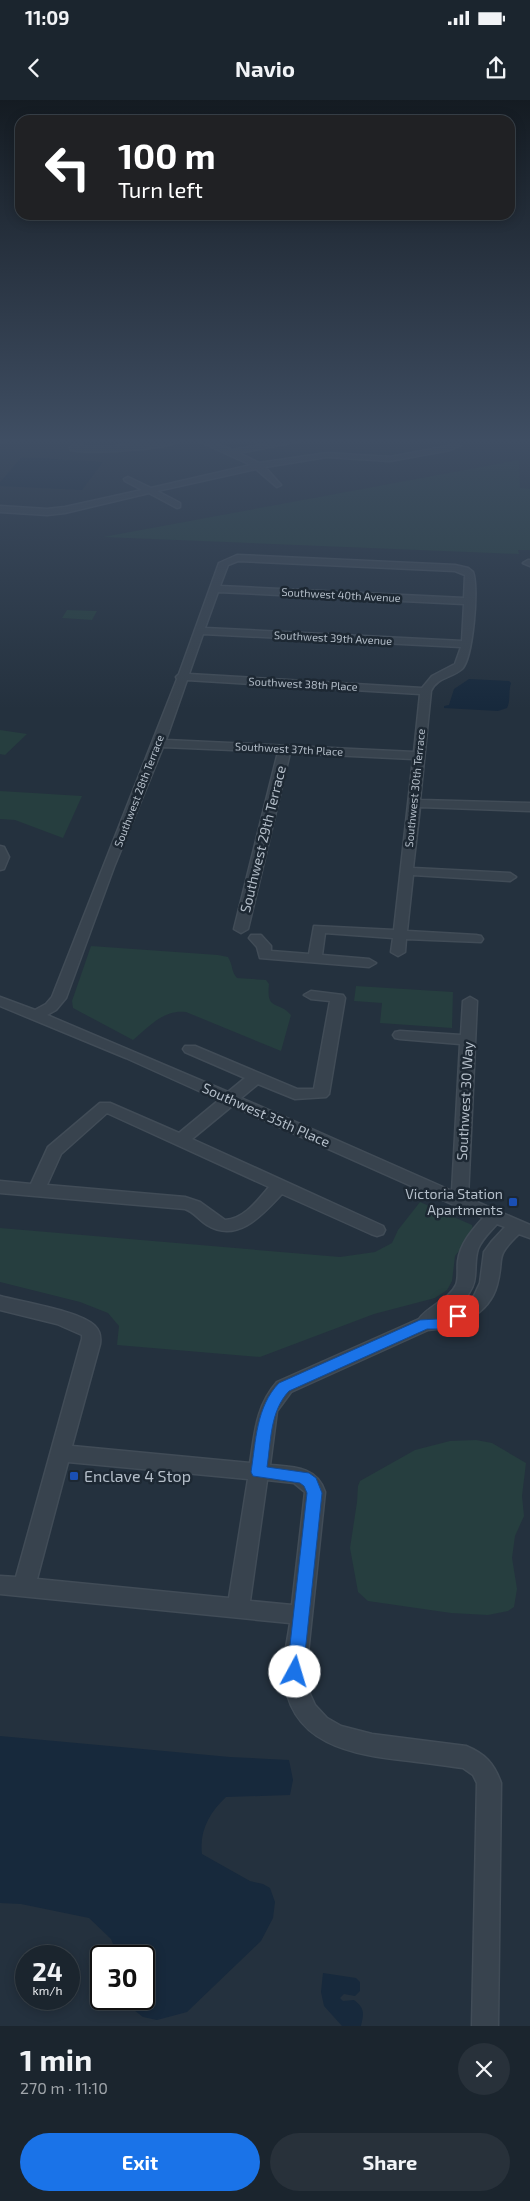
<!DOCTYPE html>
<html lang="en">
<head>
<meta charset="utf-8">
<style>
	body { margin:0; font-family:"Exo 2",sans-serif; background:#28313a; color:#f1f3f6; height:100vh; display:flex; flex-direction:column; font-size:19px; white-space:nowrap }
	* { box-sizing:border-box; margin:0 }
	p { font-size:16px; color:#a0a5aa }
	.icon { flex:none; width:28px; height:28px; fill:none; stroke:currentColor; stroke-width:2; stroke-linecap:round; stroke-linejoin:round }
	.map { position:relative; height:1926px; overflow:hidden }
	.drawer { display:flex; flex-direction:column; background:#1b252e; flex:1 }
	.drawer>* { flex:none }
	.guide { position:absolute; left:15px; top:15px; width:500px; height:105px; border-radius:15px; box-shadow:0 2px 12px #0003,0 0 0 1px #39424a; background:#202124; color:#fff; overflow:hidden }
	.speed { position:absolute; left:15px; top:1845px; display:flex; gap:10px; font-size:25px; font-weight:700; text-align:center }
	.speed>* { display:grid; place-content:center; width:65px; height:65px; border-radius:50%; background:#1b252e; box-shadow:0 2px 12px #0003,0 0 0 1px #39424a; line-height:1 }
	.speed small { font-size:12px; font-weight:400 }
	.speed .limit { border:2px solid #111; border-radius:8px; background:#fff; color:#111 }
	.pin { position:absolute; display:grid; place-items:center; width:42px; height:42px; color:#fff; margin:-21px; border-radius:10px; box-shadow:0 2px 8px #0006 }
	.me { position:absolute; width:55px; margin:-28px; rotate:6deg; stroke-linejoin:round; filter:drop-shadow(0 0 4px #0008) }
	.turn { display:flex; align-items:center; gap:18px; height:105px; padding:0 20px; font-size:22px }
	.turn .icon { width:65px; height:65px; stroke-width:2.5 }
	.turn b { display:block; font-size:35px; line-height:42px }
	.round { display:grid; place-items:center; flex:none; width:52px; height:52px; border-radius:26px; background:#28313a }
	.summary { display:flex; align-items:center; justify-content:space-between; height:85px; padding:0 20px }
	h1 { font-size:30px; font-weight:700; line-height:38px }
	.primary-button { display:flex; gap:10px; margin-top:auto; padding:10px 20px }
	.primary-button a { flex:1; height:58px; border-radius:30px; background:#1a73e8; color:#fff; font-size:20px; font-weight:700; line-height:58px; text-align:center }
	.primary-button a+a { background:#28313a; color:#f1f3f6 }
	.status { display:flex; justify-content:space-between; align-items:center; height:35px; padding:0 25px; background:#1b252e; direction:ltr }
	.status svg { height:14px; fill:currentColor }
	header { display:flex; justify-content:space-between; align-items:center; height:65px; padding:0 20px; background:#1b252e; font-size:22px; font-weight:700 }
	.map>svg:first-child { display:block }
</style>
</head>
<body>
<div class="status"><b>11:09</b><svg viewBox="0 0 49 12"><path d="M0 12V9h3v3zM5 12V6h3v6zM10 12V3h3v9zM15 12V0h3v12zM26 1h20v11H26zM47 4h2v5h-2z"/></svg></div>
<header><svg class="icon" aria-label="back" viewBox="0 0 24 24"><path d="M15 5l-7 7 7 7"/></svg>Navio<svg class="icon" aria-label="share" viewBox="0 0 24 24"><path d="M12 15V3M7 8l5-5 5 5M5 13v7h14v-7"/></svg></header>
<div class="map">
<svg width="530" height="1926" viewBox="0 0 530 1926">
	<rect width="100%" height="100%" fill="#24313e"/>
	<g fill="#263e3f">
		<polygon points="519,360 520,388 530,389 530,450 518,450 519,454 103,437"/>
		<polygon points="67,510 97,511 92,520 62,518"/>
		<polygon points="0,630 27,634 5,655 0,654"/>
		<polygon points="0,691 82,696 63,738 15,720 0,719"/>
		<path d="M91,846L218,855L228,857C233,865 231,871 237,878L266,880L269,884C266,912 278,900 291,915L281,951L186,912C164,909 150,926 133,940L73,908L72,901Z"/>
		<polygon points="356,886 453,892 452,928 380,923 382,903 354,901"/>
		<polygon points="420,1102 472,1125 473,1130 470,1137 455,1156 452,1181 447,1190 435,1198 374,1214 260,1257 117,1245 119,1226 108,1213 80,1202 0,1182 0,1128 340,1157 375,1152 392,1143 398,1130"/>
		<polygon points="476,1340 492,1343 526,1363 522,1396 524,1416 515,1436 512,1458 517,1489 514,1507 508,1511 488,1515 451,1513 368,1501 358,1492 350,1448 357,1402 358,1386 360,1381 415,1350 450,1341"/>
	</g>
	<g fill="#17293c">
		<polygon points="22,357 103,362 82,390 0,386 0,382"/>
		<path d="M469,579L509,581L511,583C508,592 511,600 507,608L498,611L444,608V606L449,605L454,589Z"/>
		<path d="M0,1636L230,1657L289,1660L293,1680L290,1695L226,1697C210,1712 199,1731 202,1754L250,1781L263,1784L270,1788L275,1802L273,1818L261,1841L187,1912L157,1920L143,1917L130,1907L129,1899H144V1856H118L111,1839L89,1818L21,1804L0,1803Z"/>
		<path d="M323,1873L356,1878L360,1882V1891L355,1896L344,1894L340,1898L343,1901L354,1900C365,1908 364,1914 361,1926H342L324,1906L321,1892Z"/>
	</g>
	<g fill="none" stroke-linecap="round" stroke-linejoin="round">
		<defs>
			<g id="minor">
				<path d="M77,339H85L80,346H114L168,339H184C169,350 91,354 71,350L70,348Z"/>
				<polygon points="194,339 204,339 232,350 294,339 311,339 239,353 259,363 327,353 390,357 448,346 453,344 450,339 459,339 461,345 450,350 390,361 327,357 265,367 281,385 277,387 256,369 157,391 180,403 180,407 177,408 149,393 65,413 47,415 0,412 0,406 47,409 65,407 142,390 125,381 124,379 128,377 151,388 251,365"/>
				<path d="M237,455L455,465L468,468L473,472C479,487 473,558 462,569C452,578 437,577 431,591L420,700L530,703V711L420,707L413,768L510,773L516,777L510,781L413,775L407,831L476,835L481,836L483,839L481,842L406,839L405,852L398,856L391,852L393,838L325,833L322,855L369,859L376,863L369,867L260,858L257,847L249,838L251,835H261L271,846V851L309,854L314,826L394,830L413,659L290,653L248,829L241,833L234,829L278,652L163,647L114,767L66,898L56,910L47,915L228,992L245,978L185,952L183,949L185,946H195L297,989H314L330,901L311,899L304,895L311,891L343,895L345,898L329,994L326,997L295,999L258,984L241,998L452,1091L460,944L400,939L395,938L393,935L395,932L400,931L461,935L463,901L470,897L477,901L468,1098L530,1125V1138L519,1134C493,1159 505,1156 497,1185C489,1215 457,1228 428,1230L291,1292L277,1311L270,1365C292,1367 317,1366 325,1392L306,1572L310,1594L315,1605L327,1618L341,1626L372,1634L466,1646C485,1654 494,1663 501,1683L498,1926H472L477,1683L473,1675L463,1668C446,1666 428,1663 410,1661C353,1655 287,1645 284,1573C283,1557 288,1539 290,1523L0,1494V1476L16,1477L82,1239V1235L57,1224L0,1210V1196C21,1202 81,1211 95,1226C100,1231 101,1237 100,1244L72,1346L250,1363C255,1332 256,1306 277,1282L419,1219C428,1206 449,1200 456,1185C459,1178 457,1169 458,1161C460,1144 472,1130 483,1118L232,1006L192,1039L383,1126L385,1130L383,1134L377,1136L371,1134L282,1094C263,1114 238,1144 207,1125C199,1120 194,1112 185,1109L0,1093V1081L31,1084L48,1047L100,1003H110L179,1033L219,1000L126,958L0,906V897L35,910L46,904L52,897L177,579L176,577L179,574L219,463ZM238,461L455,471L465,475L464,498L220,486L228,465ZM218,492L464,504L462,541L205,528ZM203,534L461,547L455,564L432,576L422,588L189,574ZM187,580L420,594L414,652L166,640ZM107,1013L269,1087C257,1101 244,1119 225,1120L200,1102L185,1097L47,1085L61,1054ZM497,1124L505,1127L492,1141L484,1152L480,1183L474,1196L458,1209L445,1214C459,1205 474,1194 475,1176C476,1166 475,1158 478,1149C482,1139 490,1132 497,1124ZM68,1362L248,1379L229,1498L37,1479ZM267,1380L294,1383L305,1392L292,1505L250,1501Z"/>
				<polygon points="528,460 530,460 530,466 523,463"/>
				<polygon points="0,746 4,747 9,757 4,769 0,770"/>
			</g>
			<polygon id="highway" points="0,339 10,339 0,343"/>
		</defs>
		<use href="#minor" stroke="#414c57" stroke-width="3"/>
		<use href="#highway" stroke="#434e59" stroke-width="3"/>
		<use href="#minor" fill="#38434e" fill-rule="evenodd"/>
		<use href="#highway" fill="#746555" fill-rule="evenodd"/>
	</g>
	<linearGradient id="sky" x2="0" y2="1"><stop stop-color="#141b22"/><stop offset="0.56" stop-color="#3f4e63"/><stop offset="1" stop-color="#3f4e63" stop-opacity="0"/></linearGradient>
	<rect width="530" height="609" fill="url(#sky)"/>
	<path fill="#1a73e8" stroke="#114b97" d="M458,1211L463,1213L465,1216L463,1220L438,1229H427L289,1291C270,1311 271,1341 267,1367L309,1373L316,1378L322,1393L303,1572L301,1577L295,1579L289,1577L287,1572L307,1393L304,1386L300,1383L253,1376L251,1372C256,1341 256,1307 279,1283L420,1220L437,1219Z"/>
	<g fill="#1a4fb4" stroke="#1d2833" stroke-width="2">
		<rect x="508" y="1097" width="10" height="10" rx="2.5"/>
		<rect x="69" y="1371" width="10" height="10" rx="2.5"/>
	</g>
	<g text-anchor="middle" stroke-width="5" stroke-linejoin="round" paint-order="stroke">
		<g font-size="11" fill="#b4bec9" stroke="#1d2833">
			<text transform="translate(341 495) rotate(3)" y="4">Southwest 40th Avenue</text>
			<text transform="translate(333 538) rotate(3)" y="4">Southwest 39th Avenue</text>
			<text transform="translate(303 584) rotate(3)" y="4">Southwest 38th Place</text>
			<text transform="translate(289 649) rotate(3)" y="4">Southwest 37th Place</text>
			<text transform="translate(415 688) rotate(-84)" y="4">Southwest 30th Terrace</text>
			<text transform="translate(139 691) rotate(-69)" y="4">Southwest 28th Terrace</text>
		</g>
		<g font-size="14" fill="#b4bec9" stroke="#1d2833">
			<text transform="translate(263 739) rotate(-76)" y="5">Southwest 29th Terrace</text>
			<text transform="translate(465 1001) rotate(-87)" y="5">Southwest 30 Way</text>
			<text transform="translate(266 1015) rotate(24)" y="5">Southwest 35th Place</text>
		</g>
		<g font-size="14" fill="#b4bec9" stroke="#1d2833" text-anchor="end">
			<text x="503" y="1099">Victoria Station<tspan x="503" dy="16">Apartments</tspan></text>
		</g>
		<g font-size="16" fill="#b4bec9" stroke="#1d2833" text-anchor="start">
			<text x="84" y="1382">Enclave 4 Stop</text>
		</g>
	</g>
</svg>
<div class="speed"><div>24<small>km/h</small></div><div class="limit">30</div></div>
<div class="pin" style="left:458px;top:1216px;background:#d93025"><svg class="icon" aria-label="arrive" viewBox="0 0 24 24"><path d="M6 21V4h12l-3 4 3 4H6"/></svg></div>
<svg class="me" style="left:295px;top:1572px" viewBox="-20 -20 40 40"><circle r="19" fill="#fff"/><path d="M0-13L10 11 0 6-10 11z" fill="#1a73e8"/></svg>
<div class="guide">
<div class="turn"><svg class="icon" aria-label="left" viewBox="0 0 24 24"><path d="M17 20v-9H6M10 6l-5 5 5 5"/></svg><div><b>100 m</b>Turn left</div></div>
</div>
</div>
<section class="drawer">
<div class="summary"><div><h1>1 min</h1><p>270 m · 11:10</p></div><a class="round"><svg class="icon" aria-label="close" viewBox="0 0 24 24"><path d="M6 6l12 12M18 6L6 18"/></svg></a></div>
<div class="primary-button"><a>Exit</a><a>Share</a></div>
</section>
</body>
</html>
